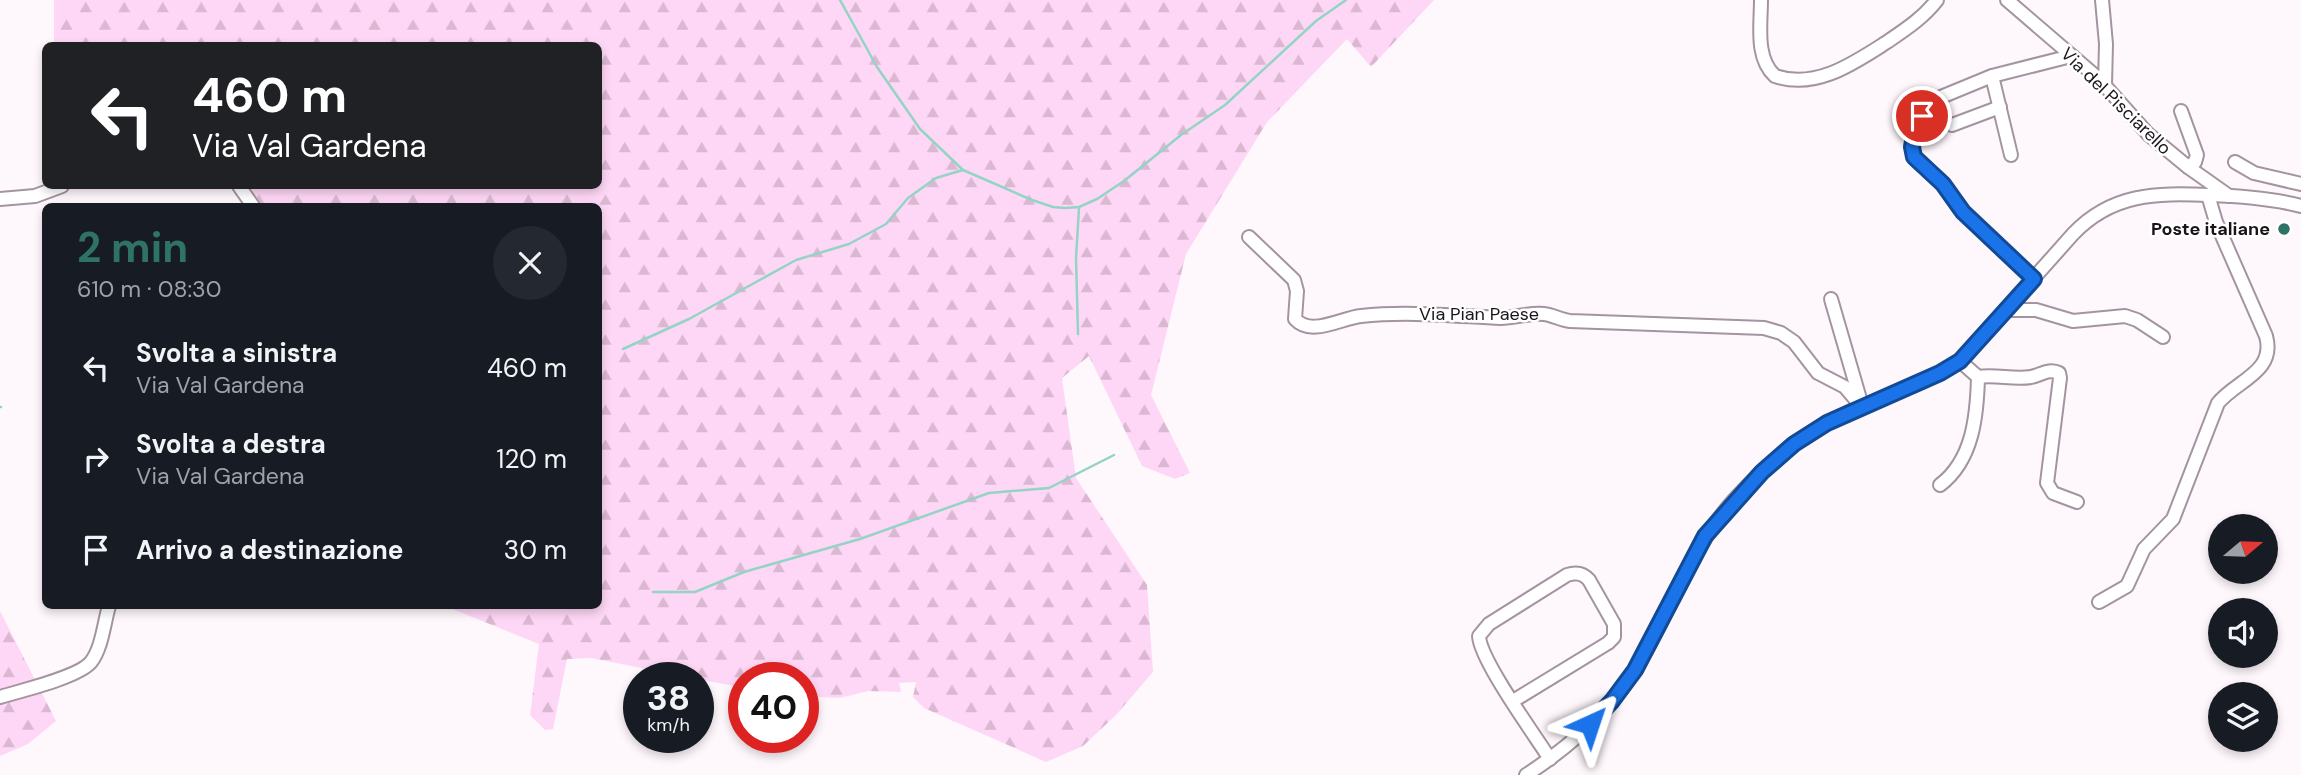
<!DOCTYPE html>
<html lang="it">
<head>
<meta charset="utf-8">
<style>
	body { margin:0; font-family:"DM Sans",sans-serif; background:#242831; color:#f1f3f6; height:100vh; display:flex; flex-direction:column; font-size:26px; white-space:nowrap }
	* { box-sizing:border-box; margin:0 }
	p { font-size:23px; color:#9ea1a6 }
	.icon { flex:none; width:38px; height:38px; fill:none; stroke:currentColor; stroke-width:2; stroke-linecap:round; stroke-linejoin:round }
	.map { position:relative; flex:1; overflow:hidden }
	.panel { position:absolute; left:42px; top:203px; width:560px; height:406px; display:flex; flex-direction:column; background:#171b24; border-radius:10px; box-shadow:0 4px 10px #0003 }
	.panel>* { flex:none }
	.hud { position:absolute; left:42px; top:42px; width:560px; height:147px; border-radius:10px; box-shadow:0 4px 10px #0003; background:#202124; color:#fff; overflow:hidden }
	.needle { width:46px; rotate:71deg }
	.fabs { position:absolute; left:2208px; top:514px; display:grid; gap:14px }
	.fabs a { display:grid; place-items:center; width:70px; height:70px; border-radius:50%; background:#171b24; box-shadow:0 4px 10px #0003; font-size:35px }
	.speed { position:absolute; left:623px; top:662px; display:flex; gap:14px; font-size:35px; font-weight:700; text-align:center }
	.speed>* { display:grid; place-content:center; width:91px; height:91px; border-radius:50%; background:#171b24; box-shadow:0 4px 10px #0003; line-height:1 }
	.speed small { font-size:18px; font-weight:400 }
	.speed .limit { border:10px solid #d22; background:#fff; color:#111 }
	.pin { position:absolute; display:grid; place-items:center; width:60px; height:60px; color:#fff; margin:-30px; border:4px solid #fff; border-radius:50%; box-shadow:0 2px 7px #0007 }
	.me { position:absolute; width:77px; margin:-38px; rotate:42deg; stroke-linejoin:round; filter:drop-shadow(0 0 5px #0008) }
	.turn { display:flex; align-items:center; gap:24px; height:147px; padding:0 35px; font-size:32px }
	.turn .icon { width:91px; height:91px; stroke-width:2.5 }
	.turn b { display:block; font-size:49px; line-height:60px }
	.round { display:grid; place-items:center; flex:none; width:74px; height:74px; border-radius:37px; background:#242831 }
	.head { display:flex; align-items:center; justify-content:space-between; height:119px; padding:0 35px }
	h1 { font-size:42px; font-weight:700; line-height:52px; color:#2f7366 }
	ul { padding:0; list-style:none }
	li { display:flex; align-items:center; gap:21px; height:91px; padding:0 35px }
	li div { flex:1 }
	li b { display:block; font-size:26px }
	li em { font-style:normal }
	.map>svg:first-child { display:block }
</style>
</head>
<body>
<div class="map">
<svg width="2301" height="775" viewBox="0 0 2301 775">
	<defs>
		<pattern id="forest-firs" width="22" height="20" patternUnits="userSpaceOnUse" patternTransform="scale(1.75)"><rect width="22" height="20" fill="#ffd7f6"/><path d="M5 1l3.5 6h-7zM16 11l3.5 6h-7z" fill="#dab8d2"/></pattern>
	</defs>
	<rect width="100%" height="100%" fill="#fef7fc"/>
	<g fill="url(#forest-firs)">
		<polygon points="54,0 1434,0 1371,67 1347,39 1267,122 1186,254 1151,395 1190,473 1175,479 1142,466 1089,356 1062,378 1076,478 1147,585 1153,672 1116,715 1083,746 1046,762 924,708 913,697 916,682 899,683 901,692 868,691 840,698 803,696 803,677 744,677 744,688 698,679 698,677 687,677 591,658 567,659 553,729 545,730 530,715 539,644 445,606 598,606 598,206 262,206 250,186 598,186 598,46 54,45"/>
		<polygon points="0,611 56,721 28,744 0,756"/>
	</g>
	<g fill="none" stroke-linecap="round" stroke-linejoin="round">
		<g stroke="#93d4c5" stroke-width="2.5">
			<polyline points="840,0 877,67 920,129 963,170 1032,200 1053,207 1065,208 1079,207 1097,199 1124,181 1181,135 1225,105 1316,21 1346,0"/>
			<polyline points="1078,334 1076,258 1079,208"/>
			<polyline points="623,349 689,319 796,260 849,244 886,224 908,198 936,178 963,170"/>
			<polyline points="0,407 1,407"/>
			<polyline points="653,592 695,592 744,572 860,539 989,493 1049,488 1114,455"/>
		</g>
		<defs>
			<g id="minor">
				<path d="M1761,0C1761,25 1755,58 1775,76C1816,90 1854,63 1887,42C1906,29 1923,18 1937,0"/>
				<polyline points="2007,0 2099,79 2148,134 2188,167 2229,196"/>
				<polyline points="2102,0 2106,44 2105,85"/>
				<polyline points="1992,76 2011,155"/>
				<polyline points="2181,111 2197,155 2195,162 2188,167"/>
				<polyline points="1952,125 2000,107"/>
				<polyline points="2235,162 2254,173 2301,184"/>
				<polyline points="239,186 253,206"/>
				<polyline points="0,199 35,196 62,186"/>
				<path d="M1249,237L1294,280L1297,291L1295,319C1311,337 1341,318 1361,316C1408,311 1455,316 1501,318C1516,318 1531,312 1544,314C1553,315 1561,320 1570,321L1764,328L1781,333L1794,342L1818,373L1845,387L1862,407"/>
				<polyline points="2034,279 1959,208 1943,184 1916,160 1912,147 1918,123 1933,103 1941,97 1992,76 2071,56"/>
				<polyline points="1831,299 1860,399"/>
				<polyline points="2006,310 2036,310 2073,321 2125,316 2137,320 2163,337"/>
				<path d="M1978,377C1996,374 2013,380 2031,377C2041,375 2049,368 2059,373L2060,378L2047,483L2053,493L2077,502"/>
				<path d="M1940,485C1973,460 1977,416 1978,377L1960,361"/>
				<path d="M2099,602L2127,586L2144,549L2173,519L2218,403C2237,380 2276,372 2266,336L2216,222L2208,195"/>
				<path d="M0,697C20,691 79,677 91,662C102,648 104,623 109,606"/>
				<path d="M1513,701L1608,643L1614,637V624L1589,580C1583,573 1576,572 1567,575L1489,624L1479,636C1480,660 1534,734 1550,759"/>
				<path d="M1526,775C1571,746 1612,709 1639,663C1672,608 1691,547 1735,499C1768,463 1804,432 1849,412C1885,395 1927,384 1960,361L2073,234C2112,193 2156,193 2209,195C2240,196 2271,198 2301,206"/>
			</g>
		</defs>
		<use href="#minor" stroke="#a494a0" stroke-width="16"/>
		<use href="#minor" stroke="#fff" stroke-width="12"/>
	</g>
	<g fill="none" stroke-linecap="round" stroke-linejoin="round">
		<defs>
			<polyline id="route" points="1590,724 1612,701 1635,670 1705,536 1762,472 1794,444 1827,423 1940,373 1960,361 2034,279 1963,212 1943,184 1914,157 1912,147 1915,131 1922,116"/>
		</defs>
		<use href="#route" stroke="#114b97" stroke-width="18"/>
		<use href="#route" stroke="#1a73e8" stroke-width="12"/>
	</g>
	<circle fill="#2f7366" stroke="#fff" stroke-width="2.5" cx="2284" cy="229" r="7"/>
	<g text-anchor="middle" stroke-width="5" stroke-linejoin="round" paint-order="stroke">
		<g font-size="18" fill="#1a1519" stroke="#fff">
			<text transform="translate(2116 101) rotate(44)" y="6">Via del Pisciarello</text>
			<text x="1479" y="320">Via Pian Paese</text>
		</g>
		<g font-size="18" font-weight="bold" fill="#1a1519" stroke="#fff" text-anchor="end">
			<text x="2270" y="235">Poste italiane</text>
		</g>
	</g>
</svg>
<div class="fabs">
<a><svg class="needle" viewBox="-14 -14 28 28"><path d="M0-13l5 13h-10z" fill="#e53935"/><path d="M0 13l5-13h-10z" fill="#9ea1a6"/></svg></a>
<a><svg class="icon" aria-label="sound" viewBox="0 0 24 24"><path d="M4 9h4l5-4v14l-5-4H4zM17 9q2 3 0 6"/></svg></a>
<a><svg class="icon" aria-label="layers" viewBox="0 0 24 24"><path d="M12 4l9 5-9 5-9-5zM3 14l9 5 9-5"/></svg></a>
</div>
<div class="speed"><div>38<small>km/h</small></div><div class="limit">40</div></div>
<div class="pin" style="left:1922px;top:116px;background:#d93025"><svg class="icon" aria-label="arrive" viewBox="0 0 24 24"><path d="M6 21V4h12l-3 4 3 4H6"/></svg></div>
<svg class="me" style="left:1590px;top:724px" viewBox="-20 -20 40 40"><path d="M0-17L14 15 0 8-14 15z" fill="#1a73e8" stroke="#fff" stroke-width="4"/></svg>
<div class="hud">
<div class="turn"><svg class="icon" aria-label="left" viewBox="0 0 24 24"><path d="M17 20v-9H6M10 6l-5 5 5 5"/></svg><div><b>460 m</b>Via Val Gardena</div></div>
</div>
<section class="panel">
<div class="head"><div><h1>2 min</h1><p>610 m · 08:30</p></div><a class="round"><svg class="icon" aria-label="close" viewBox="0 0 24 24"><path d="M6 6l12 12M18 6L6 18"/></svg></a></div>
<ul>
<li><svg class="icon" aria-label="left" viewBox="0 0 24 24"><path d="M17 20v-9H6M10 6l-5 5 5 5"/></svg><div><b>Svolta a sinistra</b><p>Via Val Gardena</p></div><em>460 m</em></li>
<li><svg class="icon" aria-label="right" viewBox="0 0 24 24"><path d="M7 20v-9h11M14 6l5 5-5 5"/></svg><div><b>Svolta a destra</b><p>Via Val Gardena</p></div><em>120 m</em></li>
<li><svg class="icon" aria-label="arrive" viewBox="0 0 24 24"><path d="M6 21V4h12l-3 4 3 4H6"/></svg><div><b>Arrivo a destinazione</b></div><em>30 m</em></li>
</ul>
</section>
</div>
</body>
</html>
